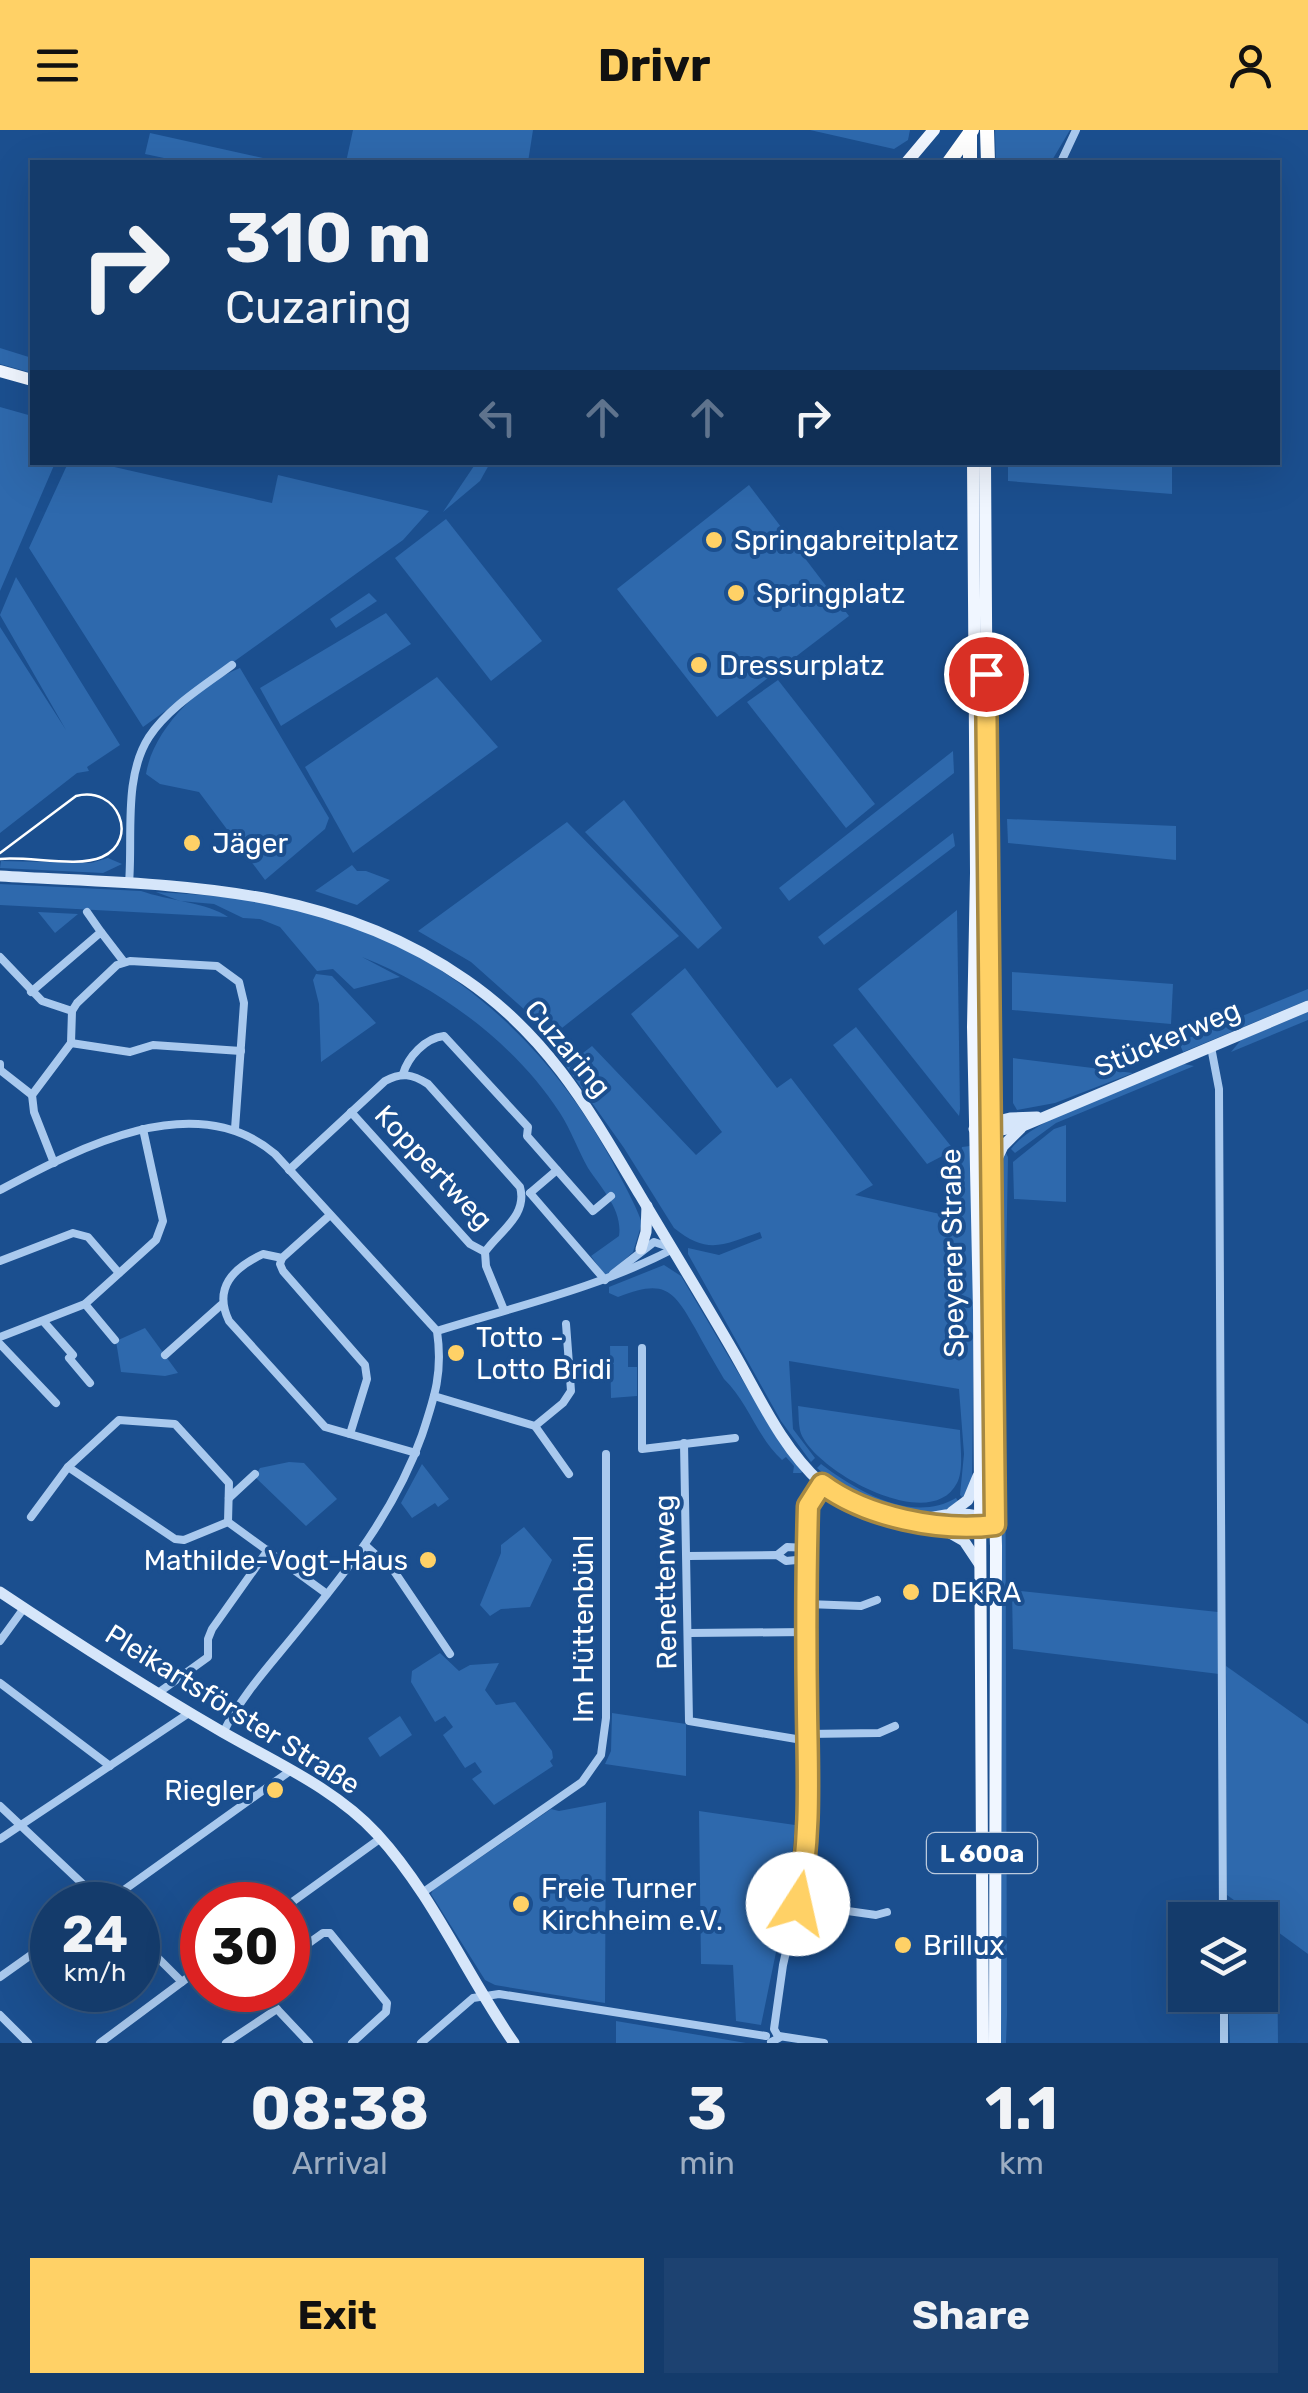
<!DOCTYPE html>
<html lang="en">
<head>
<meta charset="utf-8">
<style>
	body { margin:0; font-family:Rubik,sans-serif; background:#1d4271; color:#f1f3f6; height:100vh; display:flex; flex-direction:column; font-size:38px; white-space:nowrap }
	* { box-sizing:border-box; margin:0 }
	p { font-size:32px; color:#9dadc1 }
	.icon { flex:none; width:55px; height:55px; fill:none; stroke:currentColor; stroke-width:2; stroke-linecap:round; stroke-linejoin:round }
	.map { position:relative; height:1913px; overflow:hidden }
	.details { display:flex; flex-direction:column; background:#143b6b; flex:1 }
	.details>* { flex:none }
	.banner { position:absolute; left:30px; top:30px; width:1250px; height:305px; border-radius:0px; box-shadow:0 10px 40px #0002,0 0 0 2px #33557e; background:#143b6b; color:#f1f3f6; overflow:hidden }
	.controls { position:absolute; left:1168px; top:1772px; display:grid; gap:20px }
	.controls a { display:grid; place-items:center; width:110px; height:110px; border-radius:0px; background:#143b6b; box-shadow:0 10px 40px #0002,0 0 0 2px #33557e; font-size:50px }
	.speed { position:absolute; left:30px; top:1752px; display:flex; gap:20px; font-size:50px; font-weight:700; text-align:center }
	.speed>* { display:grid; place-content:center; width:130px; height:130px; border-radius:50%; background:#143b6b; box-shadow:0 10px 40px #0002,0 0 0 2px #33557e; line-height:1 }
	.speed small { font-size:25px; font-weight:400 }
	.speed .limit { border:15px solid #d22; background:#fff; color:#111 }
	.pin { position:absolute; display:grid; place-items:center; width:85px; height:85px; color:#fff; margin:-42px; border:5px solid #fff; border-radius:50%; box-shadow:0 2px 10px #0007 }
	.me { position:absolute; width:110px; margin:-55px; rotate:10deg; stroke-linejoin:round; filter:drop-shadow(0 0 8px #0008) }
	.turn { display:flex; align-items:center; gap:35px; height:210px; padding:0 30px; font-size:45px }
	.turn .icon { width:130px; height:130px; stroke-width:2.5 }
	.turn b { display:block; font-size:70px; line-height:85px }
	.lanes { display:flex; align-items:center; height:95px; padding:0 30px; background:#0003; justify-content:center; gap:50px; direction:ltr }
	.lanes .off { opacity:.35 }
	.eta { display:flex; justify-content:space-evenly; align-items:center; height:170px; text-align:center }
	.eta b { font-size:60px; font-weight:700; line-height:70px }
	.cta { display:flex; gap:20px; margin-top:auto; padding:20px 30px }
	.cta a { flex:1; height:115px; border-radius:0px; background:#ffd166; color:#111; font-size:40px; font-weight:700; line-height:115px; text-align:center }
	.cta a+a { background:#1d4271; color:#f1f3f6 }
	header { display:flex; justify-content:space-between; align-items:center; height:130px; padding:0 30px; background:#ffd166; color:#111; font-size:45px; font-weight:700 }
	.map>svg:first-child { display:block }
</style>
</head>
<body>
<header><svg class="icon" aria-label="menu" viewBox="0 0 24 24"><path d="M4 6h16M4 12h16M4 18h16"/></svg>Drivr<svg class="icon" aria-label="person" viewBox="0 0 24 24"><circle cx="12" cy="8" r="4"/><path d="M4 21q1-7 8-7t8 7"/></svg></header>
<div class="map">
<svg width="1308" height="1913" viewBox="0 0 1308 1913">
	<rect width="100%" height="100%" fill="#1b4f8f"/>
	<g fill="#2e69ad">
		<polygon points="353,0 533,0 528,32 346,32"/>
		<polygon points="810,0 910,0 908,10 894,19"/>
		<polygon points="995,0 1070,0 1051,32 996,32"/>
		<polygon points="150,3 281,32 183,32 145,24"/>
		<polygon points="0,218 32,228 32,243 0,234"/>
		<polygon points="0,277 32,286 32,332 55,333 0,461"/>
		<polygon points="68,333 107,333 110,336 272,373 278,345 429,381 403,410 143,597 29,418"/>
		<polygon points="476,333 490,333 480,351 443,382"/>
		<polygon points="1008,333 1172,333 1172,364 1008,351"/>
		<polygon points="749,355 849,486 717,587 617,459"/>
		<polygon points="446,389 542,511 491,551 395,428"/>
		<polygon points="16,447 120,615 87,637 89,641 77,643 0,703 0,497 66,600 0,485"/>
		<polygon points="369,463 377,471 336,498 330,489"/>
		<polygon points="386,483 411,514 281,596 260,558"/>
		<path d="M240,538L329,688L325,699L265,750L199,662L160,654L146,644C153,600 199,554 240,538Z"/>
		<polygon points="437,547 498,617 353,723 305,637"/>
		<polygon points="778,550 875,674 846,698 747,572"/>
		<polygon points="953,621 954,643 789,771 779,758"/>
		<polygon points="624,670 722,798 698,819 585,702"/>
		<polygon points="1007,689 1176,696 1176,730 1008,713"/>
		<polygon points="567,692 679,806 553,905 471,832 418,801"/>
		<polygon points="953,703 955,716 824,815 818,807"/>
		<polygon points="108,728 122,734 103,743 0,738 1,731 91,733"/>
		<polygon points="352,735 357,741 366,741 390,750 357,775 315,761"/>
		<path d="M0,754L141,761C166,770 209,773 228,787L0,775Z"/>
		<path d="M156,762C209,765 264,769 315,783C446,820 548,912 612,1031C622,1051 634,1071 642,1093L633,1122L606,1147L591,1126L619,1106C623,1080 601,1058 588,1038C578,1020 571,1000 560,983C515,913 438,857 362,827L400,847L354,859L333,839L317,841L280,797L260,789L243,788L214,774L180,771Z"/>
		<polygon points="957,780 960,979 959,986 858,859"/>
		<polygon points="38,782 78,784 55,803"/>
		<path d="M685,838L777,958L791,948L873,1055L855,1065L958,1088L956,1041L962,1017L970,1016L974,1165L972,1349L965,1370L960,1365L964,1324L959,1259L789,1231L793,1299L815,1328L811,1332L781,1291L688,1124V1118L719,1125L762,1108L760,1102C725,1114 708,1126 674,1098L624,1018L566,936L592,916L696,1025L722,1002L631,884Z"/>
		<polygon points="1012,842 1173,854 1171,894 1012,880"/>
		<polygon points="316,844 332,846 376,893 321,932 319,874 313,850"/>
		<polygon points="1308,859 1308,870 1183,922 1179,912"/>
		<polygon points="1308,882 1308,890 1231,922 1241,910"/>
		<polygon points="856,897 954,1020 927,1034 833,915"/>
		<polygon points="1013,928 1133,943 1055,973 1017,980 1013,973"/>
		<path d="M1184,934L1194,936L1056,993L1015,1023L1011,1019C1035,986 1142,952 1184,934Z"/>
		<polygon points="1066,995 1066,1072 1014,1069 1013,1032 1054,999"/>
		<polygon points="1005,1021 1008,1027 1005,1198 1007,1884 1006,1913 1000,1913 995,1143 998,1038"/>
		<path d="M664,1135L681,1146L775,1305L803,1341L801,1343H793L794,1336L786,1327L782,1330C757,1307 748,1272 724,1249C714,1232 704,1215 695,1198C673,1158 663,1149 618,1167L609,1163V1157Z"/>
		<polygon points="145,1198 178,1243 165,1246 121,1242 116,1211"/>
		<polygon points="610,1216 628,1216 628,1237 637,1237 637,1266 611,1268"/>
		<path d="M798,1276L960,1300C960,1315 964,1340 957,1353C931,1404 821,1344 802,1306C798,1298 799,1285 798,1276Z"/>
		<polygon points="289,1332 304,1333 337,1369 306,1396 255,1347 260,1338"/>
		<polygon points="422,1334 449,1369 438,1377 435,1373 412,1388 401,1373"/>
		<path d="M821,1334C857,1361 912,1394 956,1368L960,1374C913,1399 853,1370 817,1338Z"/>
		<polygon points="524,1397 552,1430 530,1477 501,1479 490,1486 480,1475 501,1423 501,1415"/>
		<polygon points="1012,1460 1218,1482 1219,1544 1013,1519"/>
		<polygon points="440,1523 459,1541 470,1535 499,1533 485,1560 496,1575 515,1572 552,1621 553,1628 550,1631 553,1636 494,1675 472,1649 482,1642 475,1632 465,1638 443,1605 453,1597 445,1586 435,1592 411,1552 412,1541"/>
		<polygon points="1226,1536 1308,1594 1308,1824 1227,1765"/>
		<polygon points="612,1583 686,1594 686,1646 605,1634 611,1621"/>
		<polygon points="400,1586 412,1605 380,1627 368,1608"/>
		<polygon points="606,1672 605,1873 495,1855 485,1850 431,1764 433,1760 551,1679 559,1681"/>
		<polygon points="699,1681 795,1695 789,1759 761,1895 736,1891 733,1835 701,1834"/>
		<polygon points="1260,1798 1277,1810 1278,1913 1230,1913 1228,1865 1260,1865"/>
		<polygon points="616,1891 746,1913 616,1913"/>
	</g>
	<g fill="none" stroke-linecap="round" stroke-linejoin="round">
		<g stroke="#a9c9ee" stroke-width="8">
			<polyline points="1061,32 1076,0"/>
			<path d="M129,753C133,707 123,647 149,607C169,577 204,556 232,535"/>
			<polyline points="87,782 101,802"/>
			<polyline points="0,827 42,871 72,881"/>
			<polyline points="31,862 101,802 124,832"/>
			<polyline points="71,913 130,922 153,915 241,921"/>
			<polyline points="1211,917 1219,959 1223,1790"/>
			<polyline points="0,934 0,940 32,965"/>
			<path d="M403,944C408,927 425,908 444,906L528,997L527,1006L593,1081L611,1066"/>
			<polyline points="351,982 470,1114 485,1122"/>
			<polyline points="54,1033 34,982 32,965 71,913 72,881 77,873 117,835 130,831 217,836 239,852 244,873 235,999"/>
			<path d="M289,1040L385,951C402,942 412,944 428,954L520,1057C528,1085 500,1101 485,1122L486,1136L504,1180"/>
			<path d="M0,1060C79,1018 195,956 275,1024L437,1201C443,1242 435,1266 422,1305C395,1382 346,1442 295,1504C270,1535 241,1566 223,1603"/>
			<polyline points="530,1063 605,1150"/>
			<polyline points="530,1063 557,1040"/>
			<path d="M330,1085L282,1128L263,1124C233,1138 213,1158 229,1191L325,1297L416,1323"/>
			<polyline points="282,1128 280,1134 283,1141 365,1235 367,1249 350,1304"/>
			<polyline points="0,1131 73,1103 88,1107 119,1143"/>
			<polyline points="613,1144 654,1112 672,1118"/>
			<polyline points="85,1174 115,1210"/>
			<polyline points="44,1192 73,1225 69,1228 90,1253"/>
			<path d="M437,1201C517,1176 598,1158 673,1119"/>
			<polyline points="0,1207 85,1174 156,1110 163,1091 143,999"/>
			<polyline points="0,1214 56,1273"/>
			<polyline points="642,1218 642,1319 735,1308"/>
			<polyline points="165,1225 221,1175"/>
			<polyline points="434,1266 535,1296 563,1273 571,1261 566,1194"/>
			<polyline points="535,1296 569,1344"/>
			<polyline points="684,1313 689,1591 808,1611"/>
			<polyline points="68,1337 119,1290 175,1294 229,1353 228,1392"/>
			<polyline points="229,1368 255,1344"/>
			<polyline points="31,1387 68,1337 175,1409 184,1410 228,1392 327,1464"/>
			<polyline points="366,1416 394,1441 450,1524"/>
			<polyline points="777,1425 787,1417 807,1418"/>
			<polyline points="688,1426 777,1425 786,1431 807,1429"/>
			<polyline points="807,1474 861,1476 877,1470"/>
			<polyline points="689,1503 806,1502"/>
			<polyline points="0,1511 24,1478"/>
			<polyline points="0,1553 110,1636"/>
			<polyline points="158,1563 208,1527 208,1509 212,1499 268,1420"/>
			<polyline points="807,1604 879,1603 895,1596"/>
			<polyline points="0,1676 105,1775"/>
			<polyline points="0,1709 189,1583"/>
			<polyline points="422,1763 582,1652 601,1625 606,1588 606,1324"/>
			<polyline points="798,1774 876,1785 887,1782"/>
			<polyline points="103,1775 290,1641"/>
			<polyline points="288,1775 381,1708"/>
			<polyline points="138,1808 182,1852"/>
			<polyline points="288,1828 323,1803 330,1803 387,1873 386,1882 352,1913"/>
			<polyline points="0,1847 52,1810"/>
			<polyline points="259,1860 309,1913"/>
			<polyline points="1224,1865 1224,1913"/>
			<polyline points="0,1885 28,1913"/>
			<polyline points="779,1906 824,1913"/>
			<polyline points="771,1912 779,1908 774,1899 783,1835 806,1735 808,1376 822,1354"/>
			<polyline points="100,1913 202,1837"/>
			<polyline points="226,1913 277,1879"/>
			<polyline points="421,1913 473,1868 499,1864 766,1906"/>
		</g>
		<g stroke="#d6e6fa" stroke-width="11">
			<path d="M0,746C166,756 322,750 466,850C549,907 590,981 640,1065C671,1117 703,1169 733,1221C759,1266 782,1318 821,1353C858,1387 937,1400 986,1396"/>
			<polyline points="982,995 1010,988 1037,987"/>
			<polyline points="974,999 990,1002 1023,996 1308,876"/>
			<polyline points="990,1043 1003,1016 1021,998"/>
			<polyline points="641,1119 646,1102 647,1076"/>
			<polyline points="952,1382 968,1370 978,1346"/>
			<path d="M928,1388C946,1384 971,1380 988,1390"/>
			<polyline points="936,1395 964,1411 980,1435"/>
			<path d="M0,1462C72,1510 145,1557 219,1600C272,1631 335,1658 377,1704C433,1765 467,1846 514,1913"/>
		</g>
		<g stroke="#f0f6ff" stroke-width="12">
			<polyline points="907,32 934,0"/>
			<polyline points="0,241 32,250"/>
			<polyline points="973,332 976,743 973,897 979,1180 983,1913"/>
			<polyline points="985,332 991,1246 996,1416 995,1913"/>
		</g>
		<g stroke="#fff" stroke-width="14">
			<polyline points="970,0 970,32"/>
			<polyline points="987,0 988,32"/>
		</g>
		<path stroke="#fff" stroke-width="2.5" d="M0,723L76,666C118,655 140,710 102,727C77,738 29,726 0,729"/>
		<polyline stroke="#fff" stroke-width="14" points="949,32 972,0"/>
	</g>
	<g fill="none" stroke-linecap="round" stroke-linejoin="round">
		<defs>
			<path id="route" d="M798,1774C811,1710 808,1648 807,1583C806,1514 806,1445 808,1376L822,1354C866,1387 940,1402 995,1395L986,544"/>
		</defs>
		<use href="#route" stroke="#a68842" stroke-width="25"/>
		<use href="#route" stroke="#ffd166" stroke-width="18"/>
	</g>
	<g fill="#ffd166" stroke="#1b4f8f" stroke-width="4">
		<circle cx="714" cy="410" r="10"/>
		<circle cx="736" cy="463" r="10"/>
		<circle cx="699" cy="535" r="10"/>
		<circle cx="192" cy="713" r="10"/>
		<circle cx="456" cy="1223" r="10"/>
		<circle cx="428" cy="1430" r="10"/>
		<circle cx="911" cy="1462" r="10"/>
		<circle cx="275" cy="1660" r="10"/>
		<circle cx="521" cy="1774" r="10"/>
		<circle cx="903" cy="1815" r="10"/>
	</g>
	<g text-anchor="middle" stroke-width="8" stroke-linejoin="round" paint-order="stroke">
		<rect fill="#1b4f8f" stroke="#bbcadd" stroke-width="2.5" x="927" y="1703" width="110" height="40" rx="8"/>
		<g font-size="25" font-weight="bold" fill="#fff">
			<text x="982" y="1732">L 600a</text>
		</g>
		<g font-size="28" fill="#fff" stroke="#1b4f8f" text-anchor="start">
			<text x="734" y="420">Springabreitplatz</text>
			<text x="756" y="473">Springplatz</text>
			<text x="719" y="545">Dressurplatz</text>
			<text x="212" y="723">Jäger</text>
			<text x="476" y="1217">Totto -<tspan x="476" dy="32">Lotto Bridi</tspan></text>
			<text x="408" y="1440" text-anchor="end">Mathilde-Vogt-Haus</text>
			<text x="931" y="1472">DEKRA</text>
			<text x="255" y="1670" text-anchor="end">Riegler</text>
			<text x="541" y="1768">Freie Turner<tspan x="541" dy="32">Kirchheim e.V.</tspan></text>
			<text x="923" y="1825">Brillux</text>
		</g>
		<g font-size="28" fill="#fff" stroke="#1b4f8f">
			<text transform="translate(1167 908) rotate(-23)" y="10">Stückerweg</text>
			<text transform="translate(568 918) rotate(50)" y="10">Cuzaring</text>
			<text transform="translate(434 1037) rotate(47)" y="10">Koppertweg</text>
			<text transform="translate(952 1123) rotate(-91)" y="10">Speyerer Straße</text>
			<text transform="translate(665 1452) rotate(-91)" y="10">Renettenweg</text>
			<text transform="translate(583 1499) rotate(-90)" y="10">Im Hüttenbühl</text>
			<text transform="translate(233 1579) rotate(32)" y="10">Pleikartsförster Straße</text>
		</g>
	</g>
</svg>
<div class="controls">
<a><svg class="icon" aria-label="layers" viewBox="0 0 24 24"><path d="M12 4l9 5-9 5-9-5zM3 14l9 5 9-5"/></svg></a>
</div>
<div class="speed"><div>24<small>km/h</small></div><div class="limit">30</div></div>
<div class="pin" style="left:986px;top:544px;background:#d93025"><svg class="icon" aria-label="arrive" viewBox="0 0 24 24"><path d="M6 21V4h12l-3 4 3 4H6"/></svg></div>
<svg class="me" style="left:798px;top:1774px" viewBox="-20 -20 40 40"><circle r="19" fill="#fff"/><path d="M0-13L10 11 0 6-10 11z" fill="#ffd166"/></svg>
<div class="banner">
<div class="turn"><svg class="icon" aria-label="right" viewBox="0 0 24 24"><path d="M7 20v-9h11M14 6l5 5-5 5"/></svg><div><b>310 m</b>Cuzaring</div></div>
<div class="lanes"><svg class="icon off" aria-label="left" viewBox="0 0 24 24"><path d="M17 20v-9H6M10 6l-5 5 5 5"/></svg><svg class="icon off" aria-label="ahead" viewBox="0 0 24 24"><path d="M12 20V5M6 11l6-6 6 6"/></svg><svg class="icon off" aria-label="ahead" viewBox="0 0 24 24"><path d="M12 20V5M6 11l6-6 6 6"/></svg><svg class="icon" aria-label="right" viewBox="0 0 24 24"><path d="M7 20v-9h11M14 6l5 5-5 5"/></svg></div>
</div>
</div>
<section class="details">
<div class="eta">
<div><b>08:38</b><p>Arrival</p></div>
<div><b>3</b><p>min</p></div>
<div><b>1.1</b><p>km</p></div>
</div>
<div class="cta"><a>Exit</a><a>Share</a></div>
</section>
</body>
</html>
